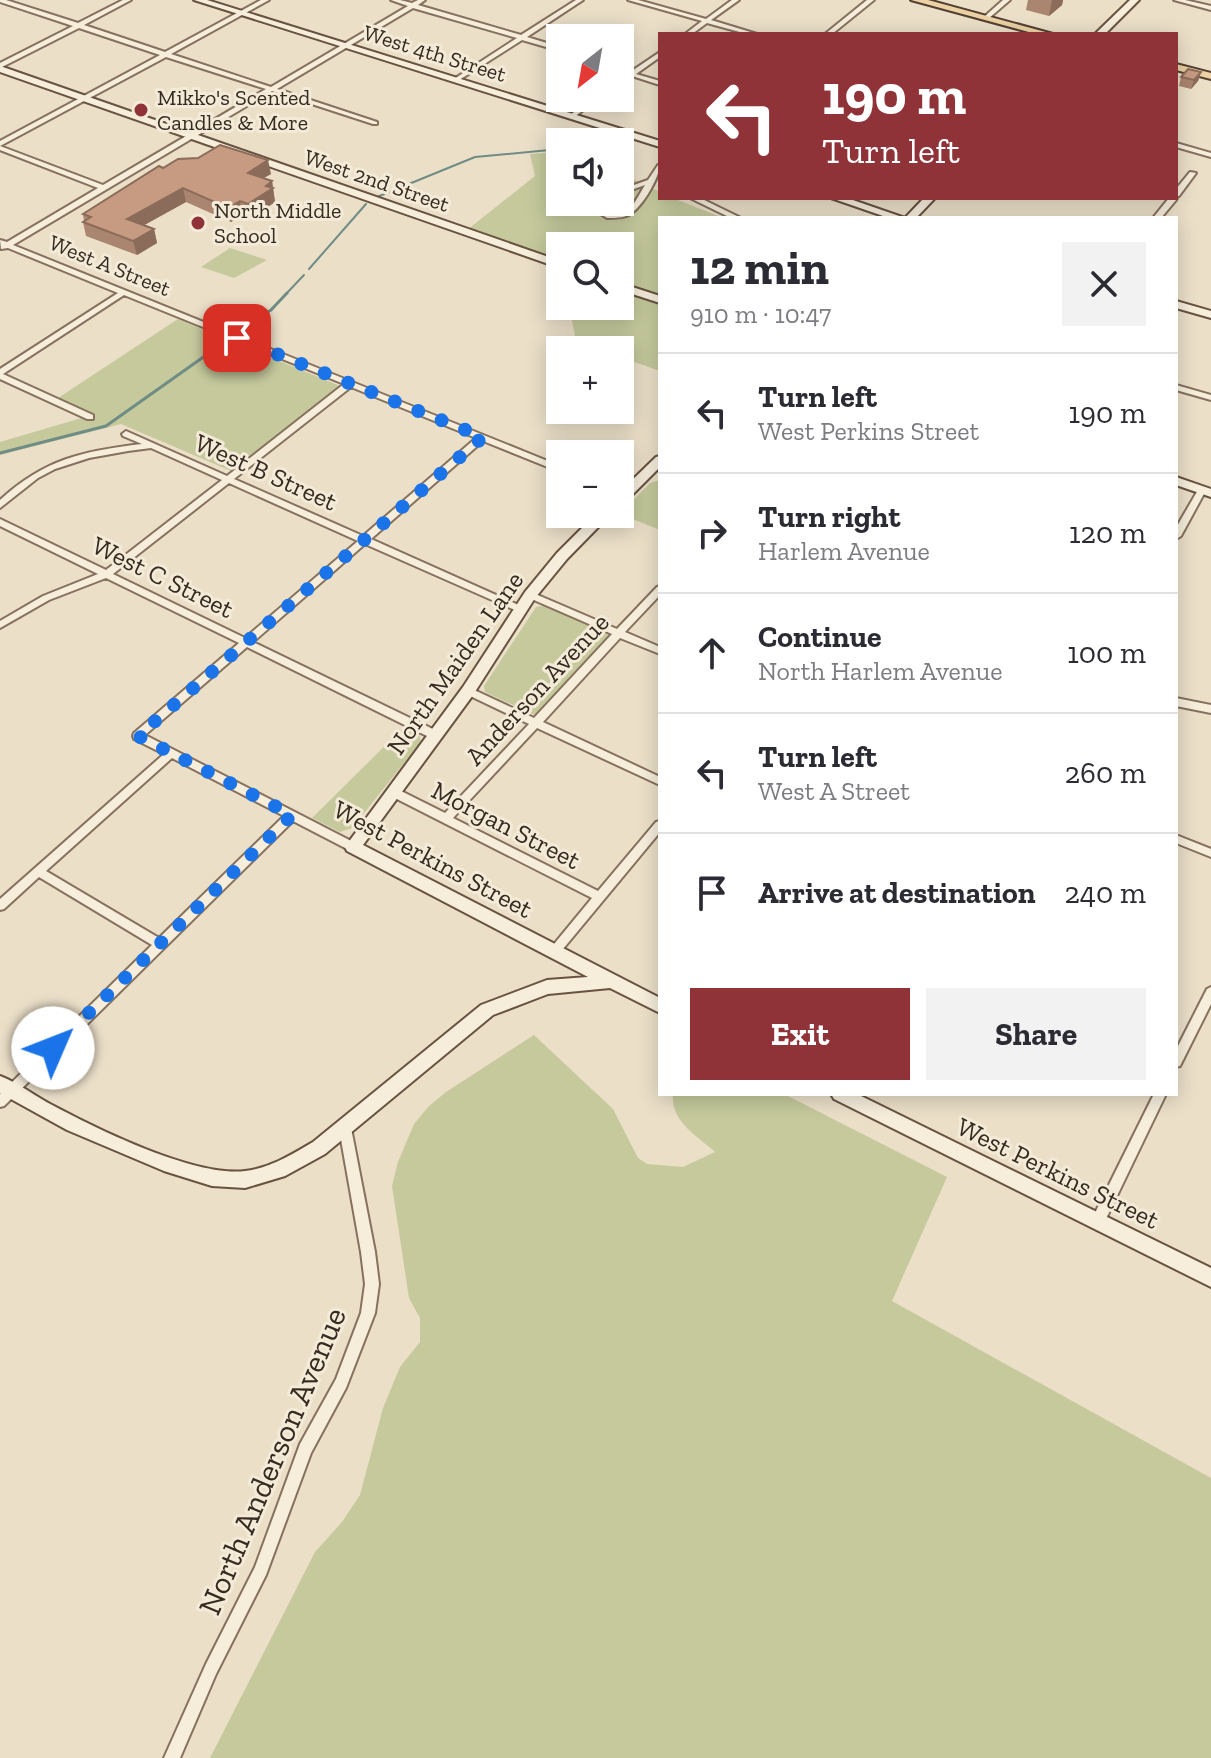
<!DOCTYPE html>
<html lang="en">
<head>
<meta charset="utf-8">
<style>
	body { margin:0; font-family:"Zilla Slab",serif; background:#f2f2f3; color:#2b2b33; height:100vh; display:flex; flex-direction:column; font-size:30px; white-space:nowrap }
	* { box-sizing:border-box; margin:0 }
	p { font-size:26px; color:#7c7c81 }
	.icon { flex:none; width:44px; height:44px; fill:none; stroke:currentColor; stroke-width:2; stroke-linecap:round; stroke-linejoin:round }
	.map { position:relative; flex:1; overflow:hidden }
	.details { position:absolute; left:658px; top:216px; width:520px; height:880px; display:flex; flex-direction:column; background:#fff; border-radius:0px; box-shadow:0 4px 20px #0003 }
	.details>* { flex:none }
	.top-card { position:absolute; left:658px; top:32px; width:520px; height:168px; border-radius:0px; box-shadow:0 4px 20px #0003; background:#903338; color:#fff; overflow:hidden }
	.needle { width:52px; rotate:211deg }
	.buttons { position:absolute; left:546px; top:24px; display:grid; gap:16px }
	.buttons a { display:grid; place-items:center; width:88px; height:88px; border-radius:0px; background:#fff; box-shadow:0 4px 20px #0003; font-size:40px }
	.pin { position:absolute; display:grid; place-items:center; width:68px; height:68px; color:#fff; margin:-34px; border-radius:16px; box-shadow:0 4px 12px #0006 }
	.me { position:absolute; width:88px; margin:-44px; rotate:46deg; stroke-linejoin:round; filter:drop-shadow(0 0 6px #0008) }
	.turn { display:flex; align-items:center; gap:28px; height:168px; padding:0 32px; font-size:36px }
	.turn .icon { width:104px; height:104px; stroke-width:2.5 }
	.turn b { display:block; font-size:56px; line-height:68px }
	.round { display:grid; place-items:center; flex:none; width:84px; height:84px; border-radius:0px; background:#f2f2f3 }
	.overview { display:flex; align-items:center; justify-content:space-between; height:136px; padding:0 32px }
	h1 { font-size:48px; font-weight:700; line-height:60px }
	.button { display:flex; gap:16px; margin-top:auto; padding:16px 32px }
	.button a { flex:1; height:92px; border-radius:0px; background:#903338; color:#fff; font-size:32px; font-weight:700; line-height:92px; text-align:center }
	.button a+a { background:#f2f2f3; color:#2b2b33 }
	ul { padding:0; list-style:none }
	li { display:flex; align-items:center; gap:24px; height:120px; padding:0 32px; border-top:2px solid #e1e1e2 }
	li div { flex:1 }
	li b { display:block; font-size:30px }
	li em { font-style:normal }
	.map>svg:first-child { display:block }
</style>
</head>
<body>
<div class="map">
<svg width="1211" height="1758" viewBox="0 0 1211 1758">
	<rect width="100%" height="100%" fill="#ebdfc8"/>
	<g fill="#c5c99c">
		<polygon points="560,152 560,202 620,202 620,173 660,192 660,198 673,198 723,218 660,218 660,297 620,283 620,246 560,246 560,262 467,230 535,176 530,154"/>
		<polygon points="230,248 267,260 234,278 201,267"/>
		<polygon points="620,290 660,305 660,371 620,357 620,350 601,350 576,341 569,306 620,306"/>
		<polygon points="178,319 340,386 231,471 121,424 0,455 0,442 95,414 58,398"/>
		<polygon points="660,480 660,530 620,514 650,483"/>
		<polygon points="546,605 611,636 537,716 485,692 484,686 536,607"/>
		<polygon points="404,727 419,734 421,742 352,828 340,832 312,818"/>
		<path d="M534,1035L613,1109L638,1158L647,1164L683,1167L715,1152C697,1136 670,1121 673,1094H784L947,1177L892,1301L1211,1478V1758H210L315,1552L342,1522L360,1495L383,1408L400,1367L420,1342V1318L409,1298L392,1186L398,1162L414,1124L429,1106L446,1092Z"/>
	</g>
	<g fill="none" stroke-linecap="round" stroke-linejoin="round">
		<g stroke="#708d85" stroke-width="2">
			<polyline points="620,144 631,144"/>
			<polyline points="377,197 475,157 560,149"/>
			<polyline points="309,269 366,204"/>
			<polyline points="285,295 304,275"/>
		</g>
		<g stroke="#708d85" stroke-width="3">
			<polyline points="238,331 271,310 287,293"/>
			<polyline points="0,453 106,426 226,341"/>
		</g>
		<defs>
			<g id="street">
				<path d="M0,0H6L78,23L123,0H131L84,25L165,52L261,0H269L171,54L271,87L408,6L391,0H400L412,3L418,0H425L418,5L521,35L576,0H583L527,37L560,47V51L522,40L456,82L453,80L454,79L517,38L413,8L277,89L377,122V124H373L272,91L13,245L560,466V472L483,441L371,539L523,607L525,609L523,611H517L365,544L253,642L439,732L440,735L439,738H431L247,647L145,735L357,844L358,847L353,851L349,850L293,821L4,1106L0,1107V1094L152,945L39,877L4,909L0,910V899L164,754L134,739L133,736L134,733L239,643L106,578L49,600L0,628V621L43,596L98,574L0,526V519L106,570L222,480L151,448L128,451L89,458L55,469L38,478L0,508V500C45,459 83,451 142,444L123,436L122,434L126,431L227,476L344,384L124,295L3,374L93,415V419H87L0,379V369L118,293L8,248L1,249L0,240L7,242L98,188L0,150V141L160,55L79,28L0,68V63L73,26L0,2ZM166,57L266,89L103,185L0,146ZM351,387L476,438L363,536L234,479ZM229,483L358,541L245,638L113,574ZM172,758L284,816L159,938L46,871Z"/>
				<polygon points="628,0 638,0 706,19 732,0 739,0 711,20 757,34 747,34 707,23 692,34 685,34 702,21"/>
				<polygon points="867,0 874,0 832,34 825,34"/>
				<polygon points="1003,0 1010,0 988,19 984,19 984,17"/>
				<polygon points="1174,0 1185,0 1211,6 1211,10"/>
				<polygon points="660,52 660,57 636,74 660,81 660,85 632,76 620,84 620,79"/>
				<polygon points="593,98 600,98 574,117 570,117 570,115"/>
				<polygon points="1176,143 1211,153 1211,157 1176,147"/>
				<path d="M660,164C660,177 640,212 626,216C621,218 613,218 607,218L596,211L598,202H606L603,209L609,214C633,211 633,205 645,185L620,194V190L648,180L658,165Z"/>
				<polygon points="1190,172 1196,173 1179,196 1176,196 1176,189"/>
				<polygon points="1176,197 1177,198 1176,200 1161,218 1153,218 1169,198"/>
				<polygon points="690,198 700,198 741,218 731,218"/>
				<polygon points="1176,385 1211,395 1211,400 1176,390"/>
				<polygon points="1202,487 1206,490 1181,536 1176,539 1176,528 1198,490"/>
				<polygon points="660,586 660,595 625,632 660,647 660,654 620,638 543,722 660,777 660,785 537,728 453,818 598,891 656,822 660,821 660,832 558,955 550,955 548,952 550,949 592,898 389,795 388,792 389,789 397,789 445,813 529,724 464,693 463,691 464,689 472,689 534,718 612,634 527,597 525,595 527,593 533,593 617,629 657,587"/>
				<polygon points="1176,698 1211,705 1211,713 1176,706"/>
				<polygon points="1176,835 1211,849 1211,857 1176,843"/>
				<polygon points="1211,987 1211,1004 1180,1066 1176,1067 1176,1050 1207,989"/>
				<polygon points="1154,1094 1166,1094 1103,1225 1098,1227 1093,1225 1092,1221 1093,1217"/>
				<polygon points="345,1123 349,1124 351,1128 375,1252 379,1284 375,1313 346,1388 311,1453 266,1575 216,1674 180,1758 164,1758 206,1664 255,1567 300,1444 336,1379 361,1313 365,1284 361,1252 339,1128 341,1124"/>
			</g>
			<g id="secondary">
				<polygon points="194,0 207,0 660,141 660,147"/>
				<polygon points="1130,0 1139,0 1105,34 1095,34"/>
				<polygon points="0,66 560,261 560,268 0,72"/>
				<polygon points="831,198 847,198 905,218 924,198 935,198 916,218 889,218"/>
				<polygon points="620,283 660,296 660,303 620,290"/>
				<polygon points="1176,301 1211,311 1211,318 1176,308"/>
				<polygon points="660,456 660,467 625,502 620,503 620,492 656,457"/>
				<polygon points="1176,477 1211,489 1211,497 1176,485"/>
				<path d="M596,514H611L567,559L535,598L473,695L363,845L660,998V1013L610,988L548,994L493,1015L325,1154L285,1176L245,1188L212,1186L164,1171L67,1130L0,1093V1076C19,1083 36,1097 54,1106C99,1130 195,1177 245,1171C270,1168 291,1155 313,1142L481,1005L547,980L588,977L347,851L345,847L463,687L525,592L557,553Z"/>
				<polygon points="831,1094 857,1094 1211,1268 1211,1287 834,1099"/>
			</g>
			<g id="primary">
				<polygon points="911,0 928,0 1053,34 1036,34"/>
				<polygon points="1176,64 1211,73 1211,79 1176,70"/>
			</g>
		</defs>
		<use href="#street" stroke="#86715e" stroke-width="4"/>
		<use href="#secondary" stroke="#685341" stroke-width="4"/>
		<use href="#primary" stroke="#544032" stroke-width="4"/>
		<use href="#street" fill="#f6eddb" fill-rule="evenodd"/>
		<use href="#secondary" fill="#f6eddb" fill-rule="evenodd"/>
		<use href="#primary" fill="#ebd1a3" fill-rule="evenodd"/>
	</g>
	<g fill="#aa856f">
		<polygon points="1028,0 1063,0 1062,5 1049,16 1026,10"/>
		<polygon points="1201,72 1198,81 1191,89 1179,86 1181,77"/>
		<polygon points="198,158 271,174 263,178 272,181 275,202 251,218 242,215 231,222 186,202 144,225 154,229 157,243 137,255 86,236 83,222 84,221 83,214 163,168"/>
	</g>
	<g fill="#8b6c5a">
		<polygon points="1052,0 1063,0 1062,5 1049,16"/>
		<polygon points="1201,72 1198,81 1191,89 1194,80"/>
		<polygon points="268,160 271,174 250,186 248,173"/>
		<polygon points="272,181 275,202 251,218 248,204 266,186"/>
		<polygon points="183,188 186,202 130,233 127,219"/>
		<polygon points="240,201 242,215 231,222 228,208"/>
		<polygon points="154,229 157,243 137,255 133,241"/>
	</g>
	<g fill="#c69b81" stroke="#8b6c5a" stroke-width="2">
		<polygon points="1188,69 1201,72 1194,80 1181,77"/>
		<polygon points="220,145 268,160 248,173 272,181 266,186 273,188 248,204 240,201 228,208 183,188 127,219 154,229 133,241 83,222 91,217 83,214 159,166 163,168 178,159 198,158"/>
	</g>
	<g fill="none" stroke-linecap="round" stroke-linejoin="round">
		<polyline stroke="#1a73e8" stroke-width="14" stroke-dasharray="0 25.2" points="53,1048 292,815 138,736 483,437 237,338"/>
	</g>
	<g fill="#903338" stroke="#f3ead7" stroke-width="3">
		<circle cx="141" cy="110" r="8"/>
		<circle cx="198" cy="223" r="8"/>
	</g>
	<g text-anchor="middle" stroke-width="6" stroke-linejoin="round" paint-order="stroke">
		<g font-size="22" fill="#372b21" stroke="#f3ead7">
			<text transform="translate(435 53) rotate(17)" y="8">West 4th Street</text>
			<text transform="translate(377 180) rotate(19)" y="8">West 2nd Street</text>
			<text transform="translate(110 265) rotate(22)" y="8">West A Street</text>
		</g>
		<g font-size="22" fill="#372b21" stroke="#f3ead7" text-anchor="start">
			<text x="157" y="105">Mikko's Scented<tspan x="157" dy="25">Candles &amp; More</tspan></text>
			<text x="214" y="218">North Middle<tspan x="214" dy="25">School</tspan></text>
		</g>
		<g font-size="26" fill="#372b21" stroke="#f3ead7">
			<text transform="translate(266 472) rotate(24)" y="9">West B Street</text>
			<text transform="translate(163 577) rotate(26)" y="9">West C Street</text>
			<text transform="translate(455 663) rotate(-55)" y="9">North Maiden Lane</text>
			<text transform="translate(537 689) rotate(-47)" y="9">Anderson Avenue</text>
			<text transform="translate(506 825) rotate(27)" y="9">Morgan Street</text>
			<text transform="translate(433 859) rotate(28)" y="9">West Perkins Street</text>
			<text transform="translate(1058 1173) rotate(26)" y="9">West Perkins Street</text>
		</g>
		<g font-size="32" fill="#372b21" stroke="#f3ead7">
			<text transform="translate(272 1461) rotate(-67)" y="11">North Anderson Avenue</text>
		</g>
	</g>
</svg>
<div class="buttons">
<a><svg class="needle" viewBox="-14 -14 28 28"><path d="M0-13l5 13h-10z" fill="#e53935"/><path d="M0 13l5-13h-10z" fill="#7c7c81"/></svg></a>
<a><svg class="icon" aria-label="sound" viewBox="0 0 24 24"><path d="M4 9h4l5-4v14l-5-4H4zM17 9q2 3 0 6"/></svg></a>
<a><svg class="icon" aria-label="search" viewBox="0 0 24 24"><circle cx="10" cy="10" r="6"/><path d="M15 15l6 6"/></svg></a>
<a>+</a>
<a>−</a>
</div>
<div class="pin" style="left:237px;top:338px;background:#d93025"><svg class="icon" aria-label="arrive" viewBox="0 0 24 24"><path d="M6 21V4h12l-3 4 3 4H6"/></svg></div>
<svg class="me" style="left:53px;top:1048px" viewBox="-20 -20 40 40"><circle r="19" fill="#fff"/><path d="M0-13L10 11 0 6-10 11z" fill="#1a73e8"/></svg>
<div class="top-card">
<div class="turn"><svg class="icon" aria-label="left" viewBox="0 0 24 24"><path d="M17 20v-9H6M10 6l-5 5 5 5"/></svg><div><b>190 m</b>Turn left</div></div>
</div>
<section class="details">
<div class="overview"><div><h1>12 min</h1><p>910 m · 10:47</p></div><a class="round"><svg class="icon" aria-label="close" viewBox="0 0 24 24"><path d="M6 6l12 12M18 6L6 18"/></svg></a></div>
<ul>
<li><svg class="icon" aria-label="left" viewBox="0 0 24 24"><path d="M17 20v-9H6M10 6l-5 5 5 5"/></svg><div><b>Turn left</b><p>West Perkins Street</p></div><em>190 m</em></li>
<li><svg class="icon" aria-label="right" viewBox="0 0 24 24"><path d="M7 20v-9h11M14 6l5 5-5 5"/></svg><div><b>Turn right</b><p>Harlem Avenue</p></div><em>120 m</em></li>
<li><svg class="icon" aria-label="ahead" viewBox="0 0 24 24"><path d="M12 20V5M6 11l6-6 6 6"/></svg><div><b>Continue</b><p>North Harlem Avenue</p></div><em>100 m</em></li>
<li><svg class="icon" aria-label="left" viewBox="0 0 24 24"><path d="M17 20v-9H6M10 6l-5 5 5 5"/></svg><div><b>Turn left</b><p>West A Street</p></div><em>260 m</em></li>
<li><svg class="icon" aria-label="arrive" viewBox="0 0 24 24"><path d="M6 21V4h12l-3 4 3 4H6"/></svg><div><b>Arrive at destination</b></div><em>240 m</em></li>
</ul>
<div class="button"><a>Exit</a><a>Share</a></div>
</section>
</div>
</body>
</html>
